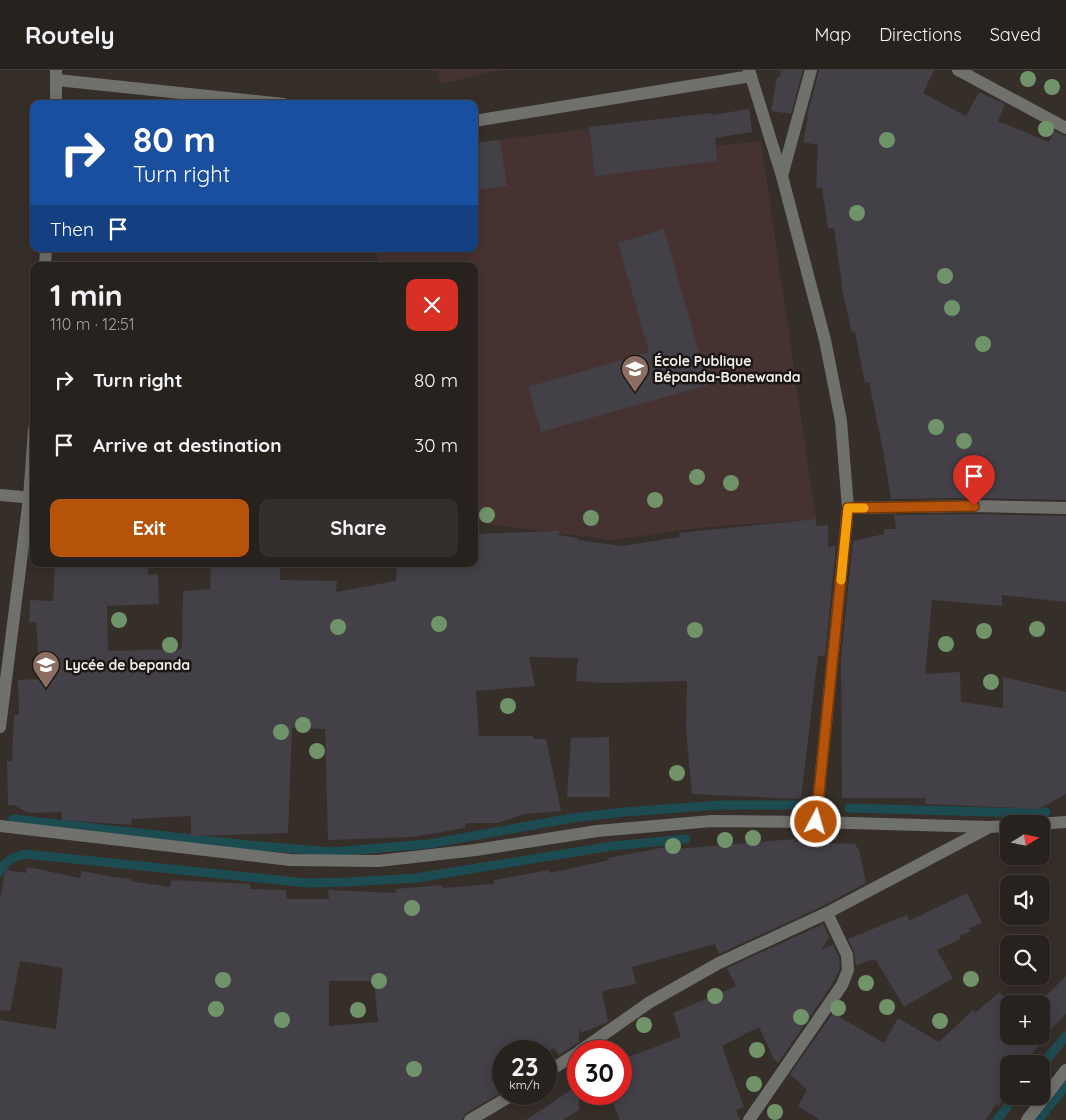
<!DOCTYPE html>
<html lang="en">
<head>
<meta charset="utf-8">
<style>
	body { margin:0; font-family:Quicksand,sans-serif; background:#342f2c; color:#f1f3f6; height:100vh; display:flex; flex-direction:column; font-size:19px; white-space:nowrap }
	* { box-sizing:border-box; margin:0 }
	p { font-size:16px; color:#a5a4a4 }
	.icon { flex:none; width:28px; height:28px; fill:none; stroke:currentColor; stroke-width:2; stroke-linecap:round; stroke-linejoin:round }
	.map { position:relative; flex:1; overflow:hidden }
	.details { position:absolute; left:30px; top:192px; width:448px; height:305px; display:flex; flex-direction:column; background:#28221f; border-radius:10px; box-shadow:0 2px 12px #0003,0 0 0 1px #443f3d }
	.details>* { flex:none }
	.hud { position:absolute; left:30px; top:30px; width:448px; height:152px; border-radius:10px; box-shadow:0 2px 12px #0003,0 0 0 1px #443f3d; background:#1a4fa0; color:#fff; overflow:hidden }
	.needle { width:32px; rotate:80deg }
	.buttons { position:absolute; left:1000px; top:745px; display:grid; gap:10px }
	.buttons a { display:grid; place-items:center; width:50px; height:50px; border-radius:10px; background:#28221f; box-shadow:0 2px 12px #0003,0 0 0 1px #443f3d; font-size:25px }
	.speed { position:absolute; left:492px; top:970px; display:flex; gap:10px; font-size:25px; font-weight:700; text-align:center }
	.speed>* { display:grid; place-content:center; width:65px; height:65px; border-radius:50%; background:#28221f; box-shadow:0 2px 12px #0003,0 0 0 1px #443f3d; line-height:1 }
	.speed small { font-size:12px; font-weight:400 }
	.speed .limit { border:8px solid #d22; background:#fff; color:#111 }
	.pin { position:absolute; display:grid; place-items:center; width:42px; height:42px; color:#fff; margin:-51px -21px; border-radius:50% 50% 50% 0; rotate:-45deg; box-shadow:0 0 5px #0007 }
	.pin .icon { rotate:45deg }
	.me { position:absolute; width:55px; margin:-28px; rotate:6deg; stroke-linejoin:round; filter:drop-shadow(0 0 4px #0008) }
	.turn { display:flex; align-items:center; gap:18px; height:105px; padding:0 20px; font-size:22px }
	.turn .icon { width:65px; height:65px; stroke-width:2.5 }
	.turn b { display:block; font-size:35px; line-height:42px }
	.then { display:flex; align-items:center; height:48px; padding:0 20px; background:#0003; gap:10px; font-size:19px }
	.round { display:grid; place-items:center; flex:none; width:52px; height:52px; border-radius:10px; background:#342f2c }
	.overview { display:flex; align-items:center; justify-content:space-between; height:85px; padding:0 20px }
	h1 { font-size:30px; font-weight:800; line-height:38px }
	.button { display:flex; gap:10px; margin-top:auto; padding:10px 20px }
	.button a { flex:1; height:58px; border-radius:10px; background:#b45309; color:#fff; font-size:20px; font-weight:800; line-height:58px; text-align:center }
	.button a+a { background:#342f2c; color:#f1f3f6 }
	ul { padding:0; list-style:none }
	li { display:flex; align-items:center; gap:15px; height:65px; padding:0 20px }
	li div { flex:1 }
	li b { display:block; font-size:19px }
	li em { font-style:normal }
	header { display:flex; align-items:center; gap:30px; box-sizing:border-box; height:70px; padding:0 25px; background:#28221f; border-bottom:1px solid #443f3d }
	header strong { font-size:24px }
	nav { display:flex; gap:28px; margin-inline-start:auto; font-size:18px }
	.map>svg:first-child { display:block }
</style>
</head>
<body>
<header>
<strong>Routely</strong>
<nav><a>Map</a><a>Directions</a><a>Saved</a></nav>
</header>
<div class="map">
<svg width="1066" height="1050" viewBox="0 0 1066 1050">
	<rect width="100%" height="100%" fill="#362e29"/>
	<g fill="#463231">
		<polygon points="438,0 501,0 441,14"/>
		<polygon points="712,43 716,76 761,71 816,449 697,458 612,470 474,452 474,196 378,196 376,179 474,179 474,73"/>
	</g>
	<g fill="none" stroke-linecap="round" stroke-linejoin="round">
		<g stroke="#1c4c52" stroke-width="9">
			<polyline points="849,738 1030,743 1046,742"/>
			<polyline points="13,749 247,775 332,782 429,774 572,748 624,742 720,735 796,735"/>
			<path d="M0,802C4,791 14,787 25,784L307,813L347,812L416,808L612,776L686,769"/>
			<polyline points="1041,996 1066,966"/>
			<polyline points="997,1050 1016,1026"/>
			<polyline points="1038,1050 1066,1016"/>
		</g>
	</g>
	<g fill="#434048" fill-rule="evenodd">
		<polygon points="781,0 803,0 791,44 771,41 777,7 780,7"/>
		<polygon points="819,0 934,0 923,23 966,46 979,22 1005,34 998,51 1049,72 1054,61 1066,66 1066,430 974,428 891,429 883,380 869,312 865,313 855,262 852,263 841,215 842,215 834,158 828,158 822,118 816,118 818,75 803,72 808,47 807,46"/>
		<polygon points="749,39 752,62 715,68 717,91 595,106 589,57 712,43 712,45"/>
		<polygon points="500,70 507,116 474,120 474,73"/>
		<polygon points="664,159 708,315 541,362 528,317 649,282 618,173"/>
		<polygon points="974,444 1066,446 1066,532 1002,525 1002,536 932,530 925,604 960,602 961,632 1003,638 1003,607 1066,622 1066,724 1039,739 925,734 925,728 842,728 841,587 853,471 884,464 884,459 896,459 894,445"/>
		<polygon points="816,449 816,456 828,455 828,477 836,475 825,586 818,586 801,729 692,724 686,661 687,611 604,613 576,611 578,588 529,587 535,616 476,621 479,666 533,666 534,669 546,669 561,741 524,744 498,753 466,753 465,758 412,767 328,770 325,659 292,658 288,763 191,766 191,746 132,749 131,755 117,754 62,750 62,742 29,743 14,735 8,735 7,691 12,691 14,645 19,645 18,610 40,609 36,552 29,552 30,530 53,531 55,494 148,494 148,505 158,504 159,534 107,536 108,581 182,579 183,521 210,519 211,494 280,494 280,510 337,511 336,522 396,511 397,494 474,494 474,464 559,461 559,465 578,468 578,470 622,476 680,467 679,463"/>
		<polygon points="609,667 610,727 567,727 571,668"/>
		<path d="M795,769V772L855,774L859,780L866,813L823,836L719,884L715,874L632,897L636,914L602,921L608,952L581,963L579,957V972L559,985L554,978L549,981H504V1021L466,1043L462,1050H0V950L56,959L63,898L20,891L10,941L0,940V829L5,802L7,800L26,803L27,797L80,808L82,801L108,806L131,809L130,811L170,817L172,810L250,814V819L286,820V829H329L328,820L396,823L395,819L442,815L443,818L494,814V810L549,800L550,803L609,790L608,788L666,777V780ZM329,911H374L378,952L329,956Z"/>
		<polygon points="967,823 982,853 969,858 971,861 959,866 961,869 937,880 953,908 904,937 876,890 873,891 872,889 856,896 854,882 848,869 907,845 909,851"/>
		<polygon points="823,854 829,867 821,880 833,875 839,887 840,899 831,916 778,993 774,989 759,957 722,976 744,1037 736,1040 740,1050 620,1050 609,1024 621,1024 621,990 681,967 673,943 736,916 727,898"/>
		<polygon points="1066,906 1066,944 1041,970 1041,931"/>
		<polygon points="1000,922 1010,934 1009,934 1009,966 1038,966 1042,971 1024,994 1009,994 1009,1019 999,1036 996,1034 986,1050 820,1050 798,1036 807,1020 790,1004 833,943 884,973 898,948 939,972 973,940 975,943"/>
		<polygon points="579,992 579,1040 563,1050 526,1050 577,1016 567,999"/>
	</g>
	<g fill="none" stroke-linecap="round" stroke-linejoin="round">
		<g stroke="#70716c" stroke-width="12">
			<polyline points="749,0 782,106 825,270 841,351 848,438 816,752"/>
			<polyline points="958,0 1066,58"/>
			<polyline points="57,10 284,34"/>
			<polyline points="56,34 56,0"/>
			<polyline points="474,51 751,6"/>
			<polyline points="782,106 811,0"/>
			<polyline points="45,196 46,179"/>
			<polyline points="0,425 34,428"/>
			<polyline points="848,438 974,436 1066,438"/>
			<polyline points="0,657 29,428 34,359"/>
			<polyline points="1037,754 1066,752"/>
			<polyline points="0,756 290,790 378,791 476,780 597,761 712,751 816,752 989,757 1009,756"/>
			<polyline points="580,981 650,932 719,893 827,843 986,759"/>
			<polyline points="546,1003 579,982"/>
			<polyline points="470,1050 514,1024"/>
			<polyline points="749,1050 842,915 848,900 847,885 827,843"/>
			<polyline points="1027,1050 1066,1000"/>
		</g>
	</g>
	<g fill="#71936a">
		<circle cx="1028" cy="9" r="8"/>
		<circle cx="1052" cy="17" r="8"/>
		<circle cx="1046" cy="59" r="8"/>
		<circle cx="887" cy="70" r="8"/>
		<circle cx="857" cy="143" r="8"/>
		<circle cx="945" cy="206" r="8"/>
		<circle cx="952" cy="238" r="8"/>
		<circle cx="983" cy="274" r="8"/>
		<circle cx="936" cy="357" r="8"/>
		<circle cx="964" cy="371" r="8"/>
		<circle cx="697" cy="407" r="8"/>
		<circle cx="731" cy="413" r="8"/>
		<circle cx="655" cy="430" r="8"/>
		<circle cx="487" cy="445" r="8"/>
		<circle cx="591" cy="448" r="8"/>
		<circle cx="119" cy="550" r="8"/>
		<circle cx="439" cy="554" r="8"/>
		<circle cx="338" cy="557" r="8"/>
		<circle cx="1037" cy="559" r="8"/>
		<circle cx="695" cy="560" r="8"/>
		<circle cx="984" cy="561" r="8"/>
		<circle cx="946" cy="574" r="8"/>
		<circle cx="170" cy="575" r="8"/>
		<circle cx="991" cy="612" r="8"/>
		<circle cx="508" cy="636" r="8"/>
		<circle cx="303" cy="655" r="8"/>
		<circle cx="281" cy="662" r="8"/>
		<circle cx="317" cy="681" r="8"/>
		<circle cx="677" cy="703" r="8"/>
		<circle cx="753" cy="768" r="8"/>
		<circle cx="725" cy="770" r="8"/>
		<circle cx="673" cy="776" r="8"/>
		<circle cx="412" cy="838" r="8"/>
		<circle cx="971" cy="909" r="8"/>
		<circle cx="223" cy="910" r="8"/>
		<circle cx="379" cy="911" r="8"/>
		<circle cx="866" cy="913" r="8"/>
		<circle cx="715" cy="926" r="8"/>
		<circle cx="887" cy="937" r="8"/>
		<circle cx="838" cy="938" r="8"/>
		<circle cx="216" cy="939" r="8"/>
		<circle cx="358" cy="940" r="8"/>
		<circle cx="801" cy="947" r="8"/>
		<circle cx="282" cy="950" r="8"/>
		<circle cx="940" cy="951" r="8"/>
		<circle cx="644" cy="955" r="8"/>
		<circle cx="757" cy="980" r="8"/>
		<circle cx="414" cy="999" r="8"/>
		<circle cx="754" cy="1014" r="8"/>
		<circle cx="775" cy="1042" r="8"/>
	</g>
	<g fill="none" stroke-linecap="round" stroke-linejoin="round">
		<defs>
			<polyline id="route" points="816,752 848,438 974,436"/>
		</defs>
		<use href="#route" stroke="#753606" stroke-width="12"/>
		<use href="#route" stroke="#b45309" stroke-width="9"/>
		<polyline stroke="#f59e0b" stroke-width="9" points="841,510 848,438 864,438"/>
	</g>
	<defs>
		<symbol id="school-pin" viewBox="-11 -11 22 30"><path d="M0 17L-7.5 6A9.5 9.5 0 1 1 7.5 6Z" fill="#8d6e63" stroke="#1b1715"/><path d="M0-5L7-2L0 1L-7-2ZM-4 1L0 2.5L4 1V4Q0 6-4 4Z" fill="#fff"/></symbol>
	</defs>
	<g fill-rule="evenodd">
		<use href="#school-pin" x="619" y="283" width="32" height="43"/>
		<use href="#school-pin" x="30" y="579" width="32" height="43"/>
	</g>
	<g text-anchor="middle" stroke-width="5" stroke-linejoin="round" paint-order="stroke">
		<g font-size="14" font-weight="bold" fill="#f3eeeb" stroke="#1b1715" text-anchor="start">
			<text x="654" y="296">École Publique<tspan x="654" dy="16">Bépanda-Bonewanda</tspan></text>
			<text x="65" y="600">Lycée de bepanda</text>
		</g>
	</g>
</svg>
<div class="buttons">
<a><svg class="needle" viewBox="-14 -14 28 28"><path d="M0-13l5 13h-10z" fill="#e53935"/><path d="M0 13l5-13h-10z" fill="#a5a4a4"/></svg></a>
<a><svg class="icon" aria-label="sound" viewBox="0 0 24 24"><path d="M4 9h4l5-4v14l-5-4H4zM17 9q2 3 0 6"/></svg></a>
<a><svg class="icon" aria-label="search" viewBox="0 0 24 24"><circle cx="10" cy="10" r="6"/><path d="M15 15l6 6"/></svg></a>
<a>+</a>
<a>−</a>
</div>
<div class="speed"><div>23<small>km/h</small></div><div class="limit">30</div></div>
<div class="pin" style="left:974px;top:436px;background:#d93025"><svg class="icon" aria-label="arrive" viewBox="0 0 24 24"><path d="M6 21V4h12l-3 4 3 4H6"/></svg></div>
<svg class="me" style="left:816px;top:752px" viewBox="-20 -20 40 40"><circle r="17" fill="#b45309" stroke="#fff" stroke-width="3"/><path d="M0-11L8 9 0 5-8 9z" fill="#fff"/></svg>
<div class="hud">
<div class="turn"><svg class="icon" aria-label="right" viewBox="0 0 24 24"><path d="M7 20v-9h11M14 6l5 5-5 5"/></svg><div><b>80 m</b>Turn right</div></div>
<div class="then">Then<svg class="icon" aria-label="arrive" viewBox="0 0 24 24"><path d="M6 21V4h12l-3 4 3 4H6"/></svg></div>
</div>
<section class="details">
<div class="overview"><div><h1>1 min</h1><p>110 m · 12:51</p></div><a class="round" style="background:#d93025;color:#fff"><svg class="icon" aria-label="close" viewBox="0 0 24 24"><path d="M6 6l12 12M18 6L6 18"/></svg></a></div>
<ul>
<li><svg class="icon" aria-label="right" viewBox="0 0 24 24"><path d="M7 20v-9h11M14 6l5 5-5 5"/></svg><div><b>Turn right</b></div><em>80 m</em></li>
<li><svg class="icon" aria-label="arrive" viewBox="0 0 24 24"><path d="M6 21V4h12l-3 4 3 4H6"/></svg><div><b>Arrive at destination</b></div><em>30 m</em></li>
</ul>
<div class="button"><a>Exit</a><a>Share</a></div>
</section>
</div>
</body>
</html>
